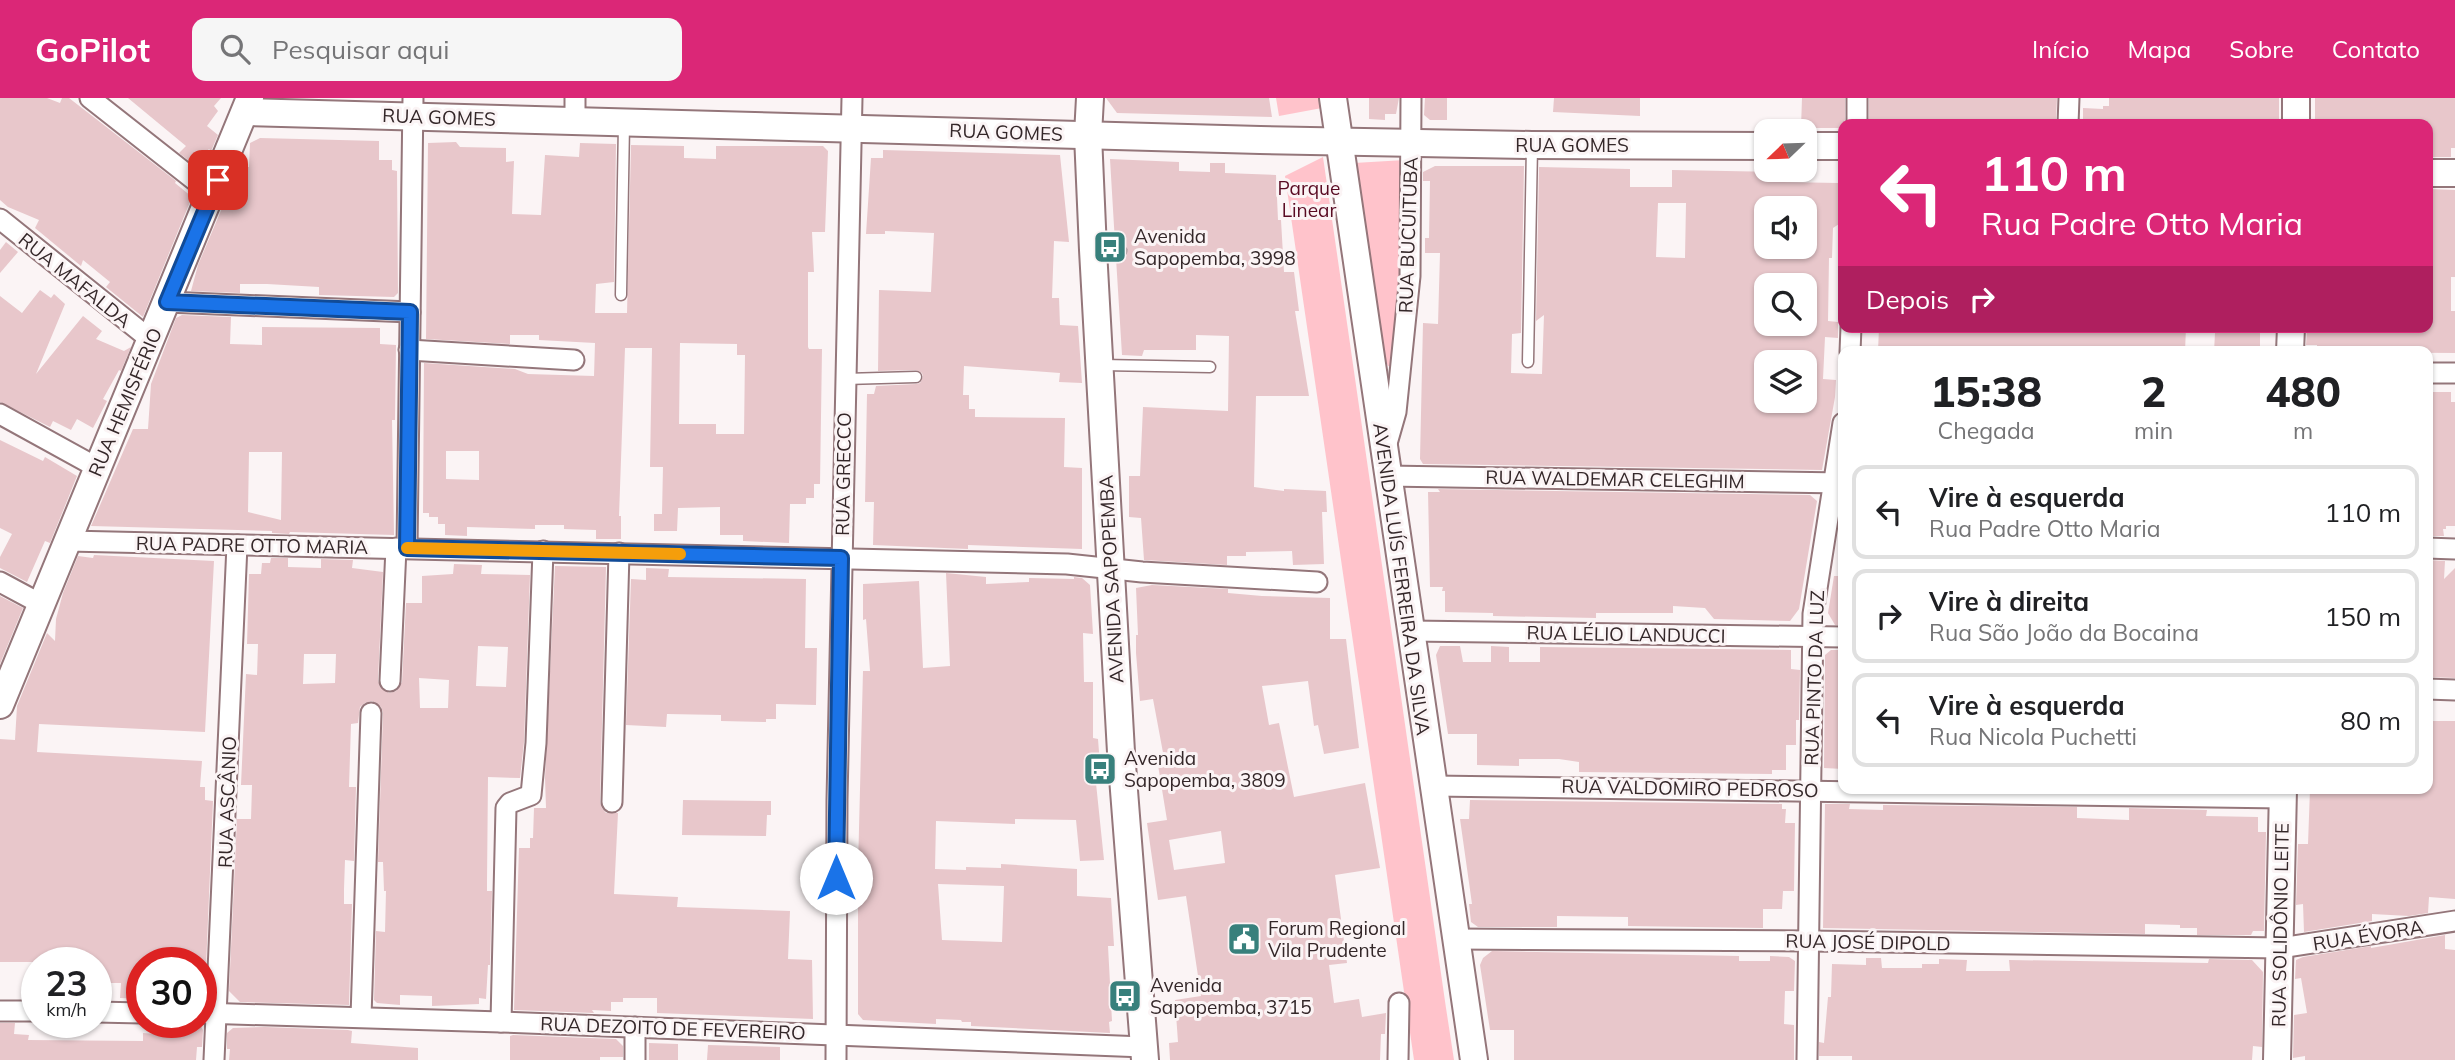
<!DOCTYPE html>
<html lang="pt">
<head>
<meta charset="utf-8">
<style>
	body { margin:0; font-family:Mulish,sans-serif; background:#f6f6f6; color:#202124; height:100vh; display:flex; flex-direction:column; font-size:26px; white-space:nowrap }
	* { box-sizing:border-box; margin:0 }
	p { font-size:23px; color:#757577 }
	.icon { flex:none; width:38px; height:38px; fill:none; stroke:currentColor; stroke-width:2; stroke-linecap:round; stroke-linejoin:round }
	.map { position:relative; flex:1; overflow:hidden }
	.details { position:absolute; left:1838px; top:248px; width:595px; height:448px; display:flex; flex-direction:column; background:#fff; border-radius:14px; box-shadow:0 2px 5px #0004 }
	.details>* { flex:none }
	.top-card { position:absolute; left:1838px; top:21px; width:595px; height:214px; border-radius:14px; box-shadow:0 2px 5px #0004; background:#db2777; color:#fff; overflow:hidden }
	.needle { width:46px; rotate:247deg }
	.controls { position:absolute; left:1754px; top:21px; display:grid; gap:14px }
	.controls a { display:grid; place-items:center; width:63px; height:63px; border-radius:14px; background:#fff; box-shadow:0 2px 5px #0004; font-size:35px }
	.speed { position:absolute; left:21px; top:849px; display:flex; gap:14px; font-size:35px; font-weight:700; text-align:center }
	.speed>* { display:grid; place-content:center; width:91px; height:91px; border-radius:50%; background:#fff; box-shadow:0 2px 5px #0004; line-height:1 }
	.speed small { font-size:18px; font-weight:400 }
	.speed .limit { border:10px solid #d22; background:#fff; color:#111 }
	.pin { position:absolute; display:grid; place-items:center; width:60px; height:60px; color:#fff; margin:-30px; border-radius:14px; box-shadow:0 4px 10px #0006 }
	.me { position:absolute; width:77px; margin:-38px; rotate:0deg; stroke-linejoin:round; filter:drop-shadow(0 0 5px #0008) }
	.turn { display:flex; align-items:center; gap:24px; height:147px; padding:0 28px; font-size:32px }
	.turn .icon { width:91px; height:91px; stroke-width:2.5 }
	.turn b { display:block; font-size:49px; line-height:60px }
	.then { display:flex; align-items:center; height:66px; padding:0 28px; background:#0003; gap:14px; font-size:26px }
	.eta { display:flex; justify-content:space-evenly; align-items:center; height:119px; text-align:center }
	.eta b { font-size:42px; font-weight:800; line-height:49px }
	ul { padding:0; list-style:none }
	li { display:flex; align-items:center; gap:21px; height:94px; margin:0 14px 10px; padding:0 14px; border:4px solid #e0e0e0; border-radius:14px }
	li div { flex:1 }
	li b { display:block; font-size:26px }
	li em { font-style:normal }
	header { display:flex; align-items:center; gap:42px; box-sizing:border-box; height:98px; padding:0 35px; background:#db2777; color:#fff }
	header strong { font-size:33px }
	nav { display:flex; gap:38px; margin-inline-start:auto; font-size:24px }
	.search { width:490px; height:63px; background:#f6f6f6; display:flex; align-items:center; gap:18px; box-sizing:border-box; padding:0 24px; border-radius:14px; color:#757577; font-size:26px }
	.map>svg:first-child { display:block }
</style>
</head>
<body>
<header>
<strong>GoPilot</strong>
<div class="search"><svg class="icon" aria-label="search" viewBox="0 0 24 24"><circle cx="10" cy="10" r="6"/><path d="M15 15l6 6"/></svg>Pesquisar aqui</div>
<nav><a>Início</a><a>Mapa</a><a>Sobre</a><a>Contato</a></nav>
</header>
<div class="map">
<svg width="2455" height="962" viewBox="0 0 2455 962">
	<rect width="100%" height="100%" fill="#fbf4f5"/>
	<g fill="#ffc3cb">
		<polygon points="1276,0 1321,0 1322,10 1279,18"/>
		<polygon points="1323,59 1446,910 1454,962 1414,962 1285,78"/>
		<polygon points="1405,62 1399,266 1395,269 1388,268 1386,263 1354,65"/>
	</g>
	<g fill="#e8c7cb" fill-rule="evenodd">
		<polygon points="0,0 47,0 60,5 62,0 69,0 176,83 175,85 192,99 143,219 106,189 110,184 83,162 81,168 35,130 39,122 8,109 0,102"/>
		<polygon points="128,0 221,0 214,8 218,13 207,28 218,37 211,53 209,51 202,58 199,57 192,65 179,55 186,48"/>
		<polygon points="1106,0 1269,0 1272,19 1117,15"/>
		<polygon points="1369,0 1399,0 1396,16 1385,16 1385,22 1369,21"/>
		<polygon points="1425,0 1447,0 1447,22 1430,22 1424,17"/>
		<polygon points="1554,0 1640,0 1640,18 1553,14"/>
		<polygon points="1802,0 1845,0 1845,22 1841,30 1801,30"/>
		<polygon points="1869,0 2057,0 2056,21 2006,21 2006,26 1872,26 1869,23"/>
		<polygon points="2109,0 2279,0 2279,26 2221,26 2221,24 2176,23 2176,26 2083,26 2083,10 2103,11 2103,8 2109,8"/>
		<polygon points="2315,0 2455,0 2455,50 2451,50 2451,59 2428,59 2428,26 2315,26"/>
		<polygon points="260,40 379,43 379,62 392,62 392,72 397,73 398,195 394,199 319,197 319,189 267,186 240,186 240,195 191,193 198,167 228,96 233,96 243,69 249,69 250,45"/>
		<path d="M456,44L460,49L506,50V64L514,63L512,116L541,117L545,57L579,59L580,45L616,46L614,184L596,186L595,215H627L631,47L684,48V60L716,61V48H823L828,53L825,134H812L814,174H808V249L809,251H822L820,386H814V400H806V406H790L789,445L743,443V437H720V409L678,410L677,433H654V416H662L663,369H650L652,250H625L619,418H621V441H596V432L564,431V427H535V431L467,429V438L445,437V426H438V419H429V415H423L424,265L515,271L528,276L594,278L595,245L539,242V237H510V246L426,241L428,45ZM680,245L737,246V257H745L744,336H716V326H679ZM446,353H479V382L446,381Z"/>
		<polygon points="883,52 1060,57 1069,144 1054,143 1052,200 1059,200 1060,227 1078,228 1082,285 1059,284 1060,275 964,268 963,297 969,297 969,311 975,311 975,319 1065,320 1064,369 1082,370 1082,451 968,447 968,451 873,447 874,404 865,404 867,296 874,296 876,288 916,286 920,285 923,279 922,275 916,272 878,273 879,192 931,194 934,135 885,133 885,136 866,136 871,60 883,60"/>
		<polygon points="1110,61 1179,64 1179,73 1210,74 1210,65 1225,65 1225,75 1276,77 1278,122 1281,122 1284,174 1294,174 1299,213 1295,213 1309,298 1256,298 1254,389 1284,393 1284,391 1326,393 1327,414 1322,414 1324,466 1293,467 1292,453 1246,454 1246,458 1227,458 1227,467 1144,462 1141,420 1129,419 1129,378 1140,378 1143,309 1228,313 1229,238 1196,237 1196,252 1144,252 1142,258 1122,257 1116,160 1125,159 1128,153 1124,146 1115,145"/>
		<path d="M1435,68H1524L1521,235L1512,236L1511,275L1542,276L1544,217L1536,223L1539,69L1630,71V89H1672V72L1783,74V84L1838,85L1839,126L1833,130L1832,160H1829L1828,223L1838,224V240L1825,239L1823,281L1836,282L1835,299L1822,372L1423,366L1420,361L1423,225L1438,226L1440,155H1425V140H1429L1430,83H1423V74ZM1658,105H1686L1685,160L1656,159ZM1766,110H1804V149H1766ZM1766,187H1804V226H1766ZM1766,264H1804V303H1766Z"/>
		<polygon points="2428,91 2455,92 2455,179 2451,179 2451,213 2455,213 2455,255 2317,254 2317,247 2306,247 2307,231 2315,229 2427,229 2427,155 2430,155 2431,119 2427,118"/>
		<polygon points="6,144 18,154 0,175 0,152"/>
		<polygon points="40,192 51,200 54,196 65,206 36,276 83,218 102,233 96,241 124,253 131,249 121,273 119,272 103,301 107,303 93,330 77,321 71,332 53,323 50,329 0,304 0,198 22,215"/>
		<path d="M182,217L231,219L230,246L262,247V229L380,230V246L396,247L395,322H392L394,437L290,434L289,436L272,435V433L91,428L133,331H148L151,286L176,220ZM249,354H282L281,422L248,414Z"/>
		<polygon points="1879,229 2186,229 2185,254 1878,254"/>
		<polygon points="2244,229 2260,229 2260,248 2257,248 2257,254 2214,254 2215,235 2244,235"/>
		<polygon points="2427,294 2451,294 2451,304 2455,304 2455,428 2446,428 2446,431 2443,431 2444,438 2427,438"/>
		<polygon points="0,342 43,363 45,359 77,378 50,445 45,443 27,484 0,470 0,459 12,436 0,430"/>
		<polygon points="1438,391 1810,397 1817,403 1799,511 1790,523 1714,521 1705,510 1673,508 1673,515 1596,515 1596,520 1493,518 1493,515 1445,514 1445,493 1442,493 1443,489 1430,489 1428,394 1440,394"/>
		<polygon points="94,457 214,463 205,634 39,626 37,654 202,663 200,689 205,689 205,702 213,703 206,869 201,864 142,864 142,901 120,900 121,885 96,885 96,864 0,864 0,641 15,642 17,608 47,535 55,543 56,521 63,495 78,458 93,460"/>
		<path d="M271,460H288V469L321,470V461L353,462L352,470L383,474L378,582L380,589L389,595L396,593L402,584L406,505H422V478L453,476L454,466L482,467L481,476L530,477L524,644L520,680L488,679L487,783V793H492L490,867H488L486,901L479,900V906L432,908V898L400,897V907L377,905L374,902L376,833L385,834L386,793H384L383,764H378L383,615L381,609L372,603L365,605L360,609L358,625L351,626L349,689H356L354,763L345,762L344,791V806H352L349,907L240,904L229,893L237,721H251L252,687H241L246,576L257,577L258,546H247L249,476H261L262,465H270ZM478,548L508,549L506,589L476,588ZM304,556H336L335,585L303,586ZM419,580L449,582L448,610H420Z"/>
		<polygon points="2428,462 2445,463 2444,481 2455,470 2455,580 2427,579"/>
		<polygon points="555,468 606,469 600,704 602,710 606,715 618,715 614,796 678,799 677,809 790,813 788,861 812,862 813,921 657,915 657,900 623,900 623,904 611,904 611,913 592,912 594,915 514,912 519,750 530,750 530,740 533,740 534,710 546,710 545,680"/>
		<polygon points="646,470 669,471 668,479 806,481 805,550 817,550 816,607 776,606 776,621 766,621 766,624 721,623 721,617 667,616 666,629 626,627 631,481 646,482"/>
		<path d="M946,475L986,479V486L1029,484V480L1074,481V479L1082,480L1090,487L1093,536L1083,535L1084,584H1093V640L1098,641L1100,667L1094,666L1104,762L1080,763L1076,722L1015,721V726L936,723L935,771L966,772V769L1001,770V766L1077,771V798L1111,800L1114,848H1108L1112,923L1109,924L1110,935L971,928V924H962L961,922L936,921V926L863,922L858,916V800L866,789L867,770H858L863,573H870L866,521L863,522V486L919,483L923,570L950,568ZM938,786L1004,788L1002,844L942,842Z"/>
		<polygon points="1834,478 1843,478 1843,527 1835,527 1828,515"/>
		<path d="M1152,487L1228,491V495L1262,498L1330,500V541H1346L1359,650L1324,656L1318,627L1314,628L1308,583L1262,588L1269,627L1279,625L1294,699L1365,685L1380,770L1335,777L1347,865L1329,867L1334,905L1359,901L1362,919L1386,915L1385,936H1381L1380,962H1170L1169,945L1178,944L1175,902L1201,898L1186,798L1158,802L1147,725L1167,722L1157,661L1164,660L1153,601L1140,603L1136,555V537H1138L1136,490ZM1221,733L1225,765L1174,772L1169,742Z"/>
		<polygon points="0,498 23,510 0,566"/>
		<polygon points="1440,548 1460,548 1463,564 1491,564 1491,548 1509,549 1509,564 1540,564 1540,549 1791,552 1791,571 1800,572 1799,622 1796,622 1796,647 1786,647 1786,672 1772,672 1772,676 1579,674 1579,664 1559,661 1519,661 1519,668 1477,667 1477,636 1448,636 1436,557"/>
		<polygon points="1831,552 1843,552 1843,671 1824,670 1825,565 1825,557"/>
		<polygon points="2427,623 2455,623 2455,801 2429,799 2428,815 2409,818 2372,816 2372,823 2304,834 2303,806 2296,807 2298,746 2308,746 2310,691 2427,691"/>
		<polygon points="683,702 771,703 771,717 767,717 766,738 682,737"/>
		<polygon points="1470,702 1782,706 1782,711 1786,711 1785,725 1795,725 1794,793 1783,793 1782,811 1763,811 1763,830 1628,828 1628,819 1557,818 1557,829 1478,829 1471,824 1469,806 1472,806 1460,721 1469,721"/>
		<polygon points="1825,706 1850,706 1849,711 1883,712 1883,707 2077,709 2077,720 2129,722 2129,710 2207,712 2206,718 2258,719 2258,734 2266,734 2264,833 2253,833 2251,837 2197,837 2197,830 2180,830 2180,827 2145,826 2145,836 1823,830"/>
		<polygon points="2445,837 2445,851 2455,852 2455,962 2305,962 2305,958 2293,960 2294,917 2307,915 2301,880 2295,881 2296,862 2303,859 2371,848 2371,850"/>
		<polygon points="1492,853 1739,858 1739,863 1770,863 1770,858 1789,859 1795,863 1794,893 1785,893 1784,926 1794,927 1794,962 1514,962 1514,932 1490,932 1480,867 1483,860"/>
		<polygon points="1866,860 1881,860 1882,870 1922,870 1922,866 1939,866 1939,861 1967,862 1966,873 2010,873 2009,862 2208,865 2209,861 2252,862 2263,874 2262,949 2253,948 2252,962 1852,962 1852,958 1819,958 1819,944 1824,945 1828,899 1831,899 1832,866 1866,867"/>
		<polygon points="0,925 15,925 14,936 29,937 28,942 143,943 143,935 169,937 170,928 201,928 203,932 202,949 197,949 196,962 0,962"/>
		<polygon points="265,929 348,932 352,933 351,945 418,950 418,962 229,962 230,951 227,951 227,935 233,930"/>
		<polygon points="513,937 616,941 623,948 623,959 600,959 600,962 510,962 510,938"/>
		<polygon points="649,945 678,946 678,962 649,962"/>
		<polygon points="708,947 780,949 780,962 707,962"/>
	</g>
	<g fill="none" stroke-linecap="round" stroke-linejoin="round">
		<defs>
			<g id="lane">
				<polyline points="1093,152 1121,153"/>
				<polyline points="621,197 624,26"/>
				<polyline points="1528,264 1532,48"/>
				<polyline points="1102,267 1210,269"/>
				<polyline points="845,281 916,279"/>
			</g>
			<g id="street">
				<polyline points="90,0 212,96"/>
				<polyline points="575,23 575,0"/>
				<polyline points="1857,26 1857,0"/>
				<polyline points="2068,26 2069,0"/>
				<polyline points="0,121 151,242"/>
				<polyline points="167,204 410,214"/>
				<polyline points="409,252 574,262"/>
				<polyline points="1850,254 1851,229"/>
				<polyline points="2427,275 2455,275"/>
				<polyline points="0,316 98,370"/>
				<polyline points="1386,349 1396,314 1410,178 1411,0"/>
				<polyline points="1387,378 1843,385"/>
				<polyline points="68,443 1067,466 1142,474 1317,484"/>
				<polyline points="407,450 413,0"/>
				<polyline points="2427,450 2455,451"/>
				<polyline points="0,484 41,506"/>
				<polyline points="1410,533 1843,539"/>
				<polyline points="390,583 396,450"/>
				<polyline points="2427,591 2455,592"/>
				<polyline points="1433,688 2283,700"/>
				<polyline points="612,704 619,455"/>
				<polyline points="1455,841 1809,843 2280,850 2455,823"/>
				<polyline points="0,913 37,913"/>
				<polyline points="96,914 142,915"/>
				<polyline points="201,915 501,924 1144,949"/>
				<polyline points="361,919 371,615"/>
				<polyline points="501,924 506,710 510,705 531,697 536,645 543,453"/>
				<polyline points="635,929 635,962"/>
				<polyline points="214,962 237,447"/>
				<polyline points="836,962 837,702 852,0"/>
				<polyline points="1398,962 1399,905"/>
				<polyline points="1807,962 1813,516 1843,325"/>
			</g>
			<g id="secondary">
				<polyline points="1090,0 1088,37 1093,152 1121,654 1145,962"/>
				<polyline points="1333,0 1474,962"/>
				<polyline points="246,14 1260,42 1532,47 1766,48"/>
				<polyline points="2296,26 2296,0"/>
				<polyline points="1804,48 1843,48"/>
				<polyline points="2427,75 2455,75"/>
				<polyline points="2290,254 2291,229"/>
				<polyline points="0,607 250,0"/>
				<polyline points="2277,962 2283,691"/>
			</g>
		</defs>
		<use href="#lane" stroke="#94767a" stroke-width="13"/>
		<use href="#street" stroke="#94767a" stroke-width="23"/>
		<use href="#secondary" stroke="#94767a" stroke-width="30"/>
		<use href="#lane" stroke="#fff" stroke-width="10"/>
		<use href="#street" stroke="#fff" stroke-width="19"/>
		<use href="#secondary" stroke="#fff" stroke-width="26"/>
	</g>
	<g fill="none" stroke-linecap="round" stroke-linejoin="round">
		<defs>
			<polyline id="route" points="218,82 167,204 410,214 407,450 841,460 836,780"/>
		</defs>
		<use href="#route" stroke="#114b97" stroke-width="18"/>
		<use href="#route" stroke="#1a73e8" stroke-width="12"/>
		<polyline stroke="#f59e0b" stroke-width="12" points="407,450 680,456"/>
	</g>
	<defs>
		<symbol id="bus-square" viewBox="-11 -11 22 22"><rect x="-9" y="-9" width="18" height="18" rx="4" fill="#38807c" stroke="#fbf4f5"/><path d="M-5-6H5V4H4V6H2V4H-2V6H-4V4H-5ZM-3.5-4V0h7V-4ZM-3.5 1.2v1.5H-2V1.2ZM2 1.2v1.5H3.5V1.2Z" fill="#fff"/></symbol>
		<symbol id="civic-square" viewBox="-11 -11 22 22"><rect x="-9" y="-9" width="18" height="18" rx="4" fill="#38807c" stroke="#fbf4f5"/><path d="M-.6-6.5H3V-4.5H.6V-3L4-1V1h2V6H-6V1h2V-1L-.6-3ZM-1.2 2.5V6h2.4V2.5Z" fill="#fff"/></symbol>
	</defs>
	<g fill-rule="evenodd">
		<use href="#bus-square" x="1091" y="130" width="38" height="38"/>
		<use href="#bus-square" x="1081" y="652" width="38" height="38"/>
		<use href="#civic-square" x="1225" y="822" width="38" height="38"/>
		<use href="#bus-square" x="1106" y="879" width="38" height="38"/>
	</g>
	<g text-anchor="middle" stroke-width="6" stroke-linejoin="round" paint-order="stroke">
		<g font-size="19" fill="#342729" stroke="#fbf4f5">
			<text transform="translate(439 19) rotate(2)" y="7">RUA GOMES</text>
			<text transform="translate(1006 34) rotate(2)" y="7">RUA GOMES</text>
			<text x="1572" y="54">RUA GOMES</text>
			<text transform="translate(1408 137) rotate(-88)" y="7">RUA BUCUITUBA</text>
			<text transform="translate(75 182) rotate(39)" y="7">RUA MAFALDA</text>
			<text transform="translate(125 304) rotate(-67)" y="7">RUA HEMISFÉRIO</text>
			<text transform="translate(843 376) rotate(-89)" y="7">RUA GRECCO</text>
			<text transform="translate(1615 381) rotate(1)" y="7">RUA WALDEMAR CELEGHIM</text>
			<text transform="translate(252 447) rotate(1)" y="7">RUA PADRE OTTO MARIA</text>
			<text transform="translate(1111 481) rotate(-93)" y="7">AVENIDA SAPOPEMBA</text>
			<text transform="translate(1402 481) rotate(82)" y="7">AVENIDA LUÍS FERREIRA DA SILVA</text>
			<text transform="translate(1626 536) rotate(1)" y="7">RUA LÉLIO LANDUCCI</text>
			<text transform="translate(1814 580) rotate(-88)" y="7">RUA PINTO DA LUZ</text>
			<text transform="translate(1690 690) rotate(1)" y="7">RUA VALDOMIRO PEDROSO</text>
			<text transform="translate(227 704) rotate(-88)" y="7">RUA ASCÂNIO</text>
			<text transform="translate(2280 827) rotate(-89)" y="7">RUA SOLIDÔNIO LEITE</text>
			<text transform="translate(2368 837) rotate(-9)" y="7">RUA ÉVORA</text>
			<text transform="translate(1868 844) rotate(1)" y="7">RUA JOSÉ DIPOLD</text>
			<text transform="translate(673 930) rotate(2)" y="7">RUA DEZOITO DE FEVEREIRO</text>
		</g>
		<g font-size="19" fill="#590b23" stroke="#fbf4f5">
			<text x="1309" y="97">Parque<tspan x="1309" dy="22">Linear</tspan></text>
		</g>
		<g font-size="19" fill="#342729" stroke="#fbf4f5" text-anchor="start">
			<text x="1134" y="145">Avenida<tspan x="1134" dy="22">Sapopemba, 3998</tspan></text>
			<text x="1124" y="667">Avenida<tspan x="1124" dy="22">Sapopemba, 3809</tspan></text>
			<text x="1268" y="837">Forum Regional<tspan x="1268" dy="22">Vila Prudente</tspan></text>
			<text x="1150" y="894">Avenida<tspan x="1150" dy="22">Sapopemba, 3715</tspan></text>
		</g>
	</g>
</svg>
<div class="controls">
<a><svg class="needle" viewBox="-14 -14 28 28"><path d="M0-13l5 13h-10z" fill="#e53935"/><path d="M0 13l5-13h-10z" fill="#757577"/></svg></a>
<a><svg class="icon" aria-label="sound" viewBox="0 0 24 24"><path d="M4 9h4l5-4v14l-5-4H4zM17 9q2 3 0 6"/></svg></a>
<a><svg class="icon" aria-label="search" viewBox="0 0 24 24"><circle cx="10" cy="10" r="6"/><path d="M15 15l6 6"/></svg></a>
<a><svg class="icon" aria-label="layers" viewBox="0 0 24 24"><path d="M12 4l9 5-9 5-9-5zM3 14l9 5 9-5"/></svg></a>
</div>
<div class="speed"><div>23<small>km/h</small></div><div class="limit">30</div></div>
<div class="pin" style="left:218px;top:82px;background:#d93025"><svg class="icon" aria-label="arrive" viewBox="0 0 24 24"><path d="M6 21V4h12l-3 4 3 4H6"/></svg></div>
<svg class="me" style="left:836px;top:780px" viewBox="-20 -20 40 40"><circle r="19" fill="#fff"/><path d="M0-13L10 11 0 6-10 11z" fill="#1a73e8"/></svg>
<div class="top-card">
<div class="turn"><svg class="icon" aria-label="left" viewBox="0 0 24 24"><path d="M17 20v-9H6M10 6l-5 5 5 5"/></svg><div><b>110 m</b>Rua Padre Otto Maria</div></div>
<div class="then">Depois<svg class="icon" aria-label="right" viewBox="0 0 24 24"><path d="M7 20v-9h11M14 6l5 5-5 5"/></svg></div>
</div>
<section class="details">
<div class="eta">
<div><b>15:38</b><p>Chegada</p></div>
<div><b>2</b><p>min</p></div>
<div><b>480</b><p>m</p></div>
</div>
<ul>
<li><svg class="icon" aria-label="left" viewBox="0 0 24 24"><path d="M17 20v-9H6M10 6l-5 5 5 5"/></svg><div><b>Vire à esquerda</b><p>Rua Padre Otto Maria</p></div><em>110 m</em></li>
<li><svg class="icon" aria-label="right" viewBox="0 0 24 24"><path d="M7 20v-9h11M14 6l5 5-5 5"/></svg><div><b>Vire à direita</b><p>Rua São João da Bocaina</p></div><em>150 m</em></li>
<li><svg class="icon" aria-label="left" viewBox="0 0 24 24"><path d="M17 20v-9H6M10 6l-5 5 5 5"/></svg><div><b>Vire à esquerda</b><p>Rua Nicola Puchetti</p></div><em>80 m</em></li>
</ul>
</section>
</div>
</body>
</html>
